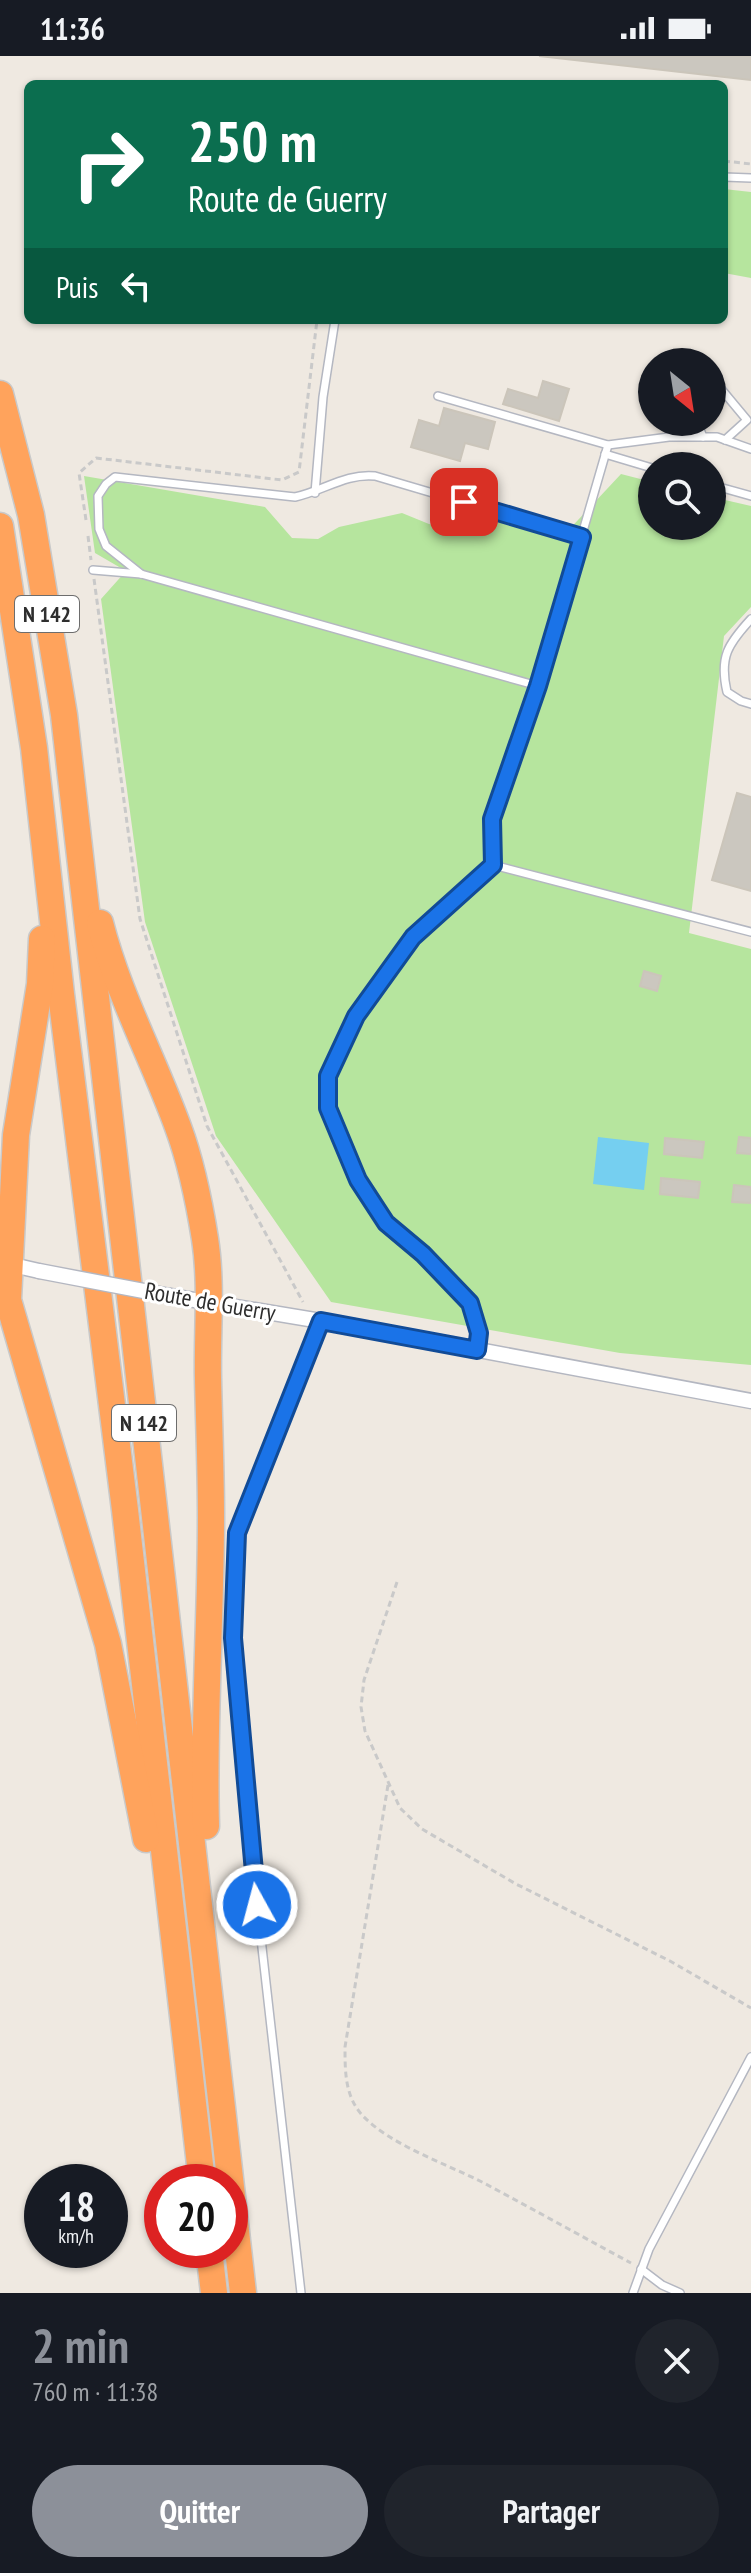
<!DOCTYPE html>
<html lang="fr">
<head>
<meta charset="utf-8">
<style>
	body { margin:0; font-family:"PT Sans Narrow",sans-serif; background:#20242c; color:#f1f3f6; height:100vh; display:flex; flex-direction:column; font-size:30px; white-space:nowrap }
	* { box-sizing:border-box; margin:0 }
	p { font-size:26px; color:#9ea1a6 }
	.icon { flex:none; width:44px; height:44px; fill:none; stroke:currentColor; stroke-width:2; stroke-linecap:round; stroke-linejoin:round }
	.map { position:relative; height:2237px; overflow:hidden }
	.panel { display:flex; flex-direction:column; background:#171b24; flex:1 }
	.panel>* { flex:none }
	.hud { position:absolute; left:24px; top:24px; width:704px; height:244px; border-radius:12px; box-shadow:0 2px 6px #0004; background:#0b6e4f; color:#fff; overflow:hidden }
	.needle { width:52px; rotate:150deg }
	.fabs { position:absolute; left:638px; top:292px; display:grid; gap:16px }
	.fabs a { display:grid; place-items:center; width:88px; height:88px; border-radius:50%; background:#171b24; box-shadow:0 2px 6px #0004; font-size:40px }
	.speed { position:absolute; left:24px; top:2108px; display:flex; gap:16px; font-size:40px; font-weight:700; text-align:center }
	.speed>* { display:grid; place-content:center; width:104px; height:104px; border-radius:50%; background:#171b24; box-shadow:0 2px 6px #0004; line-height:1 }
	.speed small { font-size:20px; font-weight:400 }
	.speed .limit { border:12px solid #d22; background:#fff; color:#111 }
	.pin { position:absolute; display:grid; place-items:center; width:68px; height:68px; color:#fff; margin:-34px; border-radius:16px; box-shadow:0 4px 12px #0006 }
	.me { position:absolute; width:88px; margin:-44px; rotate:353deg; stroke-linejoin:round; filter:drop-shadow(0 0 6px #0008) }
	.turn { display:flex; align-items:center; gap:28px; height:168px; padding:0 32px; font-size:36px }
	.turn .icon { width:104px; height:104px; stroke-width:2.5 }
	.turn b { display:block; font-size:56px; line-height:68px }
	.then { display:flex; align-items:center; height:76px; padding:0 32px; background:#0003; gap:16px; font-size:30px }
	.round { display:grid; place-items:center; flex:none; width:84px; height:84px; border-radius:42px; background:#20242c }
	.headline { display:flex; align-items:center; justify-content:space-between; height:136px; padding:0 32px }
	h1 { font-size:48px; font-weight:800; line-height:60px; color:#8c9099 }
	.button { display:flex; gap:16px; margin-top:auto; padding:16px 32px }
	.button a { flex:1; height:92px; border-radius:48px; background:#8c9099; color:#fff; font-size:32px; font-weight:800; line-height:92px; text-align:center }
	.button a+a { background:#20242c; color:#f1f3f6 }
	.status { display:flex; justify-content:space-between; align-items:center; height:56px; padding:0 40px; background:#171b24; direction:ltr }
	.status svg { height:22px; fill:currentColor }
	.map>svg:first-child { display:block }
</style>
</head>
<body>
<div class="status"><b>11:36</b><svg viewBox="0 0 49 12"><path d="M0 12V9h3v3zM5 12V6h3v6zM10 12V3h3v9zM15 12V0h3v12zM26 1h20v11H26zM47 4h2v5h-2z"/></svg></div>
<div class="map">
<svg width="751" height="2237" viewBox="0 0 751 2237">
	<rect width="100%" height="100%" fill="#efe9e1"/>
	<g fill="#b6e59e">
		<polygon points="724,133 751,136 751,222 724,217"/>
		<polygon points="621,418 652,426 652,470 712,470 712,441 751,450 751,551 724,580 689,877 751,893 751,1309 620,1297 331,1246 216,1080 145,866 101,543 126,515 95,497 84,420 265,451 292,482 318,483 339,471 402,457 429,468 467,476 487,464 564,479"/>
	</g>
	<polygon fill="#75cff0" points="598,1081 649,1087 644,1134 593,1128"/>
	<g fill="#cbc7bf" stroke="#cbc5ba" stroke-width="2">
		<polygon points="539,0 751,0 751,24"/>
		<polygon points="543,325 569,333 559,365 503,348 508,333 538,342"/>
		<polygon points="444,352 495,366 488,393 465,387 460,405 411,391 419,364 439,370"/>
		<polygon points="737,737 751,741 751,835 712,824"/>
		<polygon points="644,915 661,920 657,935 640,930"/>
		<polygon points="739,1081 751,1082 751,1098 737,1097"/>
		<polygon points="665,1082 704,1086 702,1102 664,1098"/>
		<polygon points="661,1122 700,1126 698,1142 660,1138"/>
		<polygon points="734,1129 751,1131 751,1147 732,1146"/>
	</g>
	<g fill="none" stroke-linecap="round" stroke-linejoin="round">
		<defs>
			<g id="lane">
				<polyline points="724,121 751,122"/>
				<polyline points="712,322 747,364 725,384"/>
				<polyline points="438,340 608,389 669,381 717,381 751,393"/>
				<polyline points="697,366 703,381"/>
				<polyline points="605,398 652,412"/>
				<polyline points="712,429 751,440"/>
				<polyline points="315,437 323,341 335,264"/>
				<polyline points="93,514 141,518 538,630"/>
				<path d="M141,518L106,490L99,473L98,440L106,428L115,421L295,441C323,435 346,417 375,420L582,481"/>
				<path d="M751,563C728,588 719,601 727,636L741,645L751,648"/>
				<polyline points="493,809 751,876"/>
				<polyline points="477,1293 479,1277 470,1247 423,1198 386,1167 358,1124 328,1052 328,1020 356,960 413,881 493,809 492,763 538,630 608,389"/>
				<polyline points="641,2213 662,2229 680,2237"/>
				<polyline points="301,2237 251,1794 233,1582 237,1477 321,1265"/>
				<polyline points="633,2237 649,2193 751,2001"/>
			</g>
			<g id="street">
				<polyline points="4,1207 39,1215"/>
				<polyline points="170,1240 345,1269 751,1345"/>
			</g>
			<g id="highway">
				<polyline points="0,338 31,459 64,659 243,2237"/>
				<polyline points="0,470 34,692 61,938 125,1454 202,2126"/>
				<path d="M100,867C118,938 153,1002 178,1071C191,1106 199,1145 205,1183C212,1228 207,1276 208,1322C209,1368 211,1415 211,1461C211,1564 203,1667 206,1770"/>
				<polyline points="42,883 40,928 16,1079 8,1244 108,1588 146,1783"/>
				<polyline points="209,2194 214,2237"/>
			</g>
		</defs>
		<use href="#lane" stroke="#b4b7c1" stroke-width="10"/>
		<use href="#street" stroke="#b4b7c1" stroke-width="17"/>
		<use href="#highway" stroke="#c9c9c9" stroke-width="29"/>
		<g stroke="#c9c9c9" stroke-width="3" stroke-dasharray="6 4" stroke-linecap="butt">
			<polyline points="724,105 751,108"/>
			<polyline points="86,464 79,417 96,402 282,424 299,416 317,264"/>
			<polyline points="88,480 91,504"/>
			<polyline points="94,523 140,863 207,1070 303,1246"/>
			<polyline points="397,1526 364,1624 361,1651 365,1675 400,1752 422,1773 516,1828 670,1905 751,1952"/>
			<path d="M388,1729L345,1991C345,2016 345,2041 363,2060C391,2089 444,2107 480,2125C531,2152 581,2180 631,2207"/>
		</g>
		<use href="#lane" stroke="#fff" stroke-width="7"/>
		<use href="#street" stroke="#fff" stroke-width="14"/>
		<use href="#highway" stroke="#ffa35c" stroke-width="26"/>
		<defs>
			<polyline id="street-bridge" points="39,1215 170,1240"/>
		</defs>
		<use href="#street-bridge" stroke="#b4b7c1" stroke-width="17" stroke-linecap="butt"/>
		<use href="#street-bridge" stroke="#fff" stroke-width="14"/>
	</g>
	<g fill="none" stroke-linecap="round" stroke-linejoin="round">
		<defs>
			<polyline id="route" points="257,1849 233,1582 237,1477 321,1265 477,1294 479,1277 470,1247 423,1198 386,1167 358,1124 328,1052 328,1020 356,960 413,881 493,809 492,763 538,630 582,481 464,446"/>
		</defs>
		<use href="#route" stroke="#114b97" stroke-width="20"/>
		<use href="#route" stroke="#1a73e8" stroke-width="14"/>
	</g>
	<g text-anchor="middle" stroke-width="6" stroke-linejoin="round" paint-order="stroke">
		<g fill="#fff" stroke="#6d6d6d" stroke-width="2">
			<rect x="15" y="540" width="64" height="36" rx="6"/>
			<rect x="112" y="1349" width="64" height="36" rx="6"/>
		</g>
		<g font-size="22" font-weight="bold" fill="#2e2e2e">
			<text x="47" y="566">N 142</text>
			<text x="144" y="1375">N 142</text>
		</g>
		<g font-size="24" fill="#2e2e2e" stroke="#fff">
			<text transform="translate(210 1246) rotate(10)" y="8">Route de Guerry</text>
		</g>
	</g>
</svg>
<div class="fabs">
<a><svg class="needle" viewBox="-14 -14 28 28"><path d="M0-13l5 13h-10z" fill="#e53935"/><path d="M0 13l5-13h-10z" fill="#9ea1a6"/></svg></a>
<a><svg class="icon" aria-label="search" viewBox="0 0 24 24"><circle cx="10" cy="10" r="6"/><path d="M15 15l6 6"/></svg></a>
</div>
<div class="speed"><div>18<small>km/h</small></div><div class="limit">20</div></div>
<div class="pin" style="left:464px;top:446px;background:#d93025"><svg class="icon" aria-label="arrive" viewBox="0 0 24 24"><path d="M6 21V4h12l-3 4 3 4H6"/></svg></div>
<svg class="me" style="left:257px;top:1849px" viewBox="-20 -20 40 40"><circle r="17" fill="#1a73e8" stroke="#fff" stroke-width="3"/><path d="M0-11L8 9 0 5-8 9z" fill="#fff"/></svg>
<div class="hud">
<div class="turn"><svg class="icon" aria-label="right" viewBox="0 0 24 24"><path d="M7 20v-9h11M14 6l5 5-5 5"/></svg><div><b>250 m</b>Route de Guerry</div></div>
<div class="then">Puis<svg class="icon" aria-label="left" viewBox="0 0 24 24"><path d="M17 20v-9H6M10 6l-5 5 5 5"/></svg></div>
</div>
</div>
<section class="panel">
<div class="headline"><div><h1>2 min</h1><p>760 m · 11:38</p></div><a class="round"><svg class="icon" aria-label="close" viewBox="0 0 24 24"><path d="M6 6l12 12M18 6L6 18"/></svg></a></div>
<div class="button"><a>Quitter</a><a>Partager</a></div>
</section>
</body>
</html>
